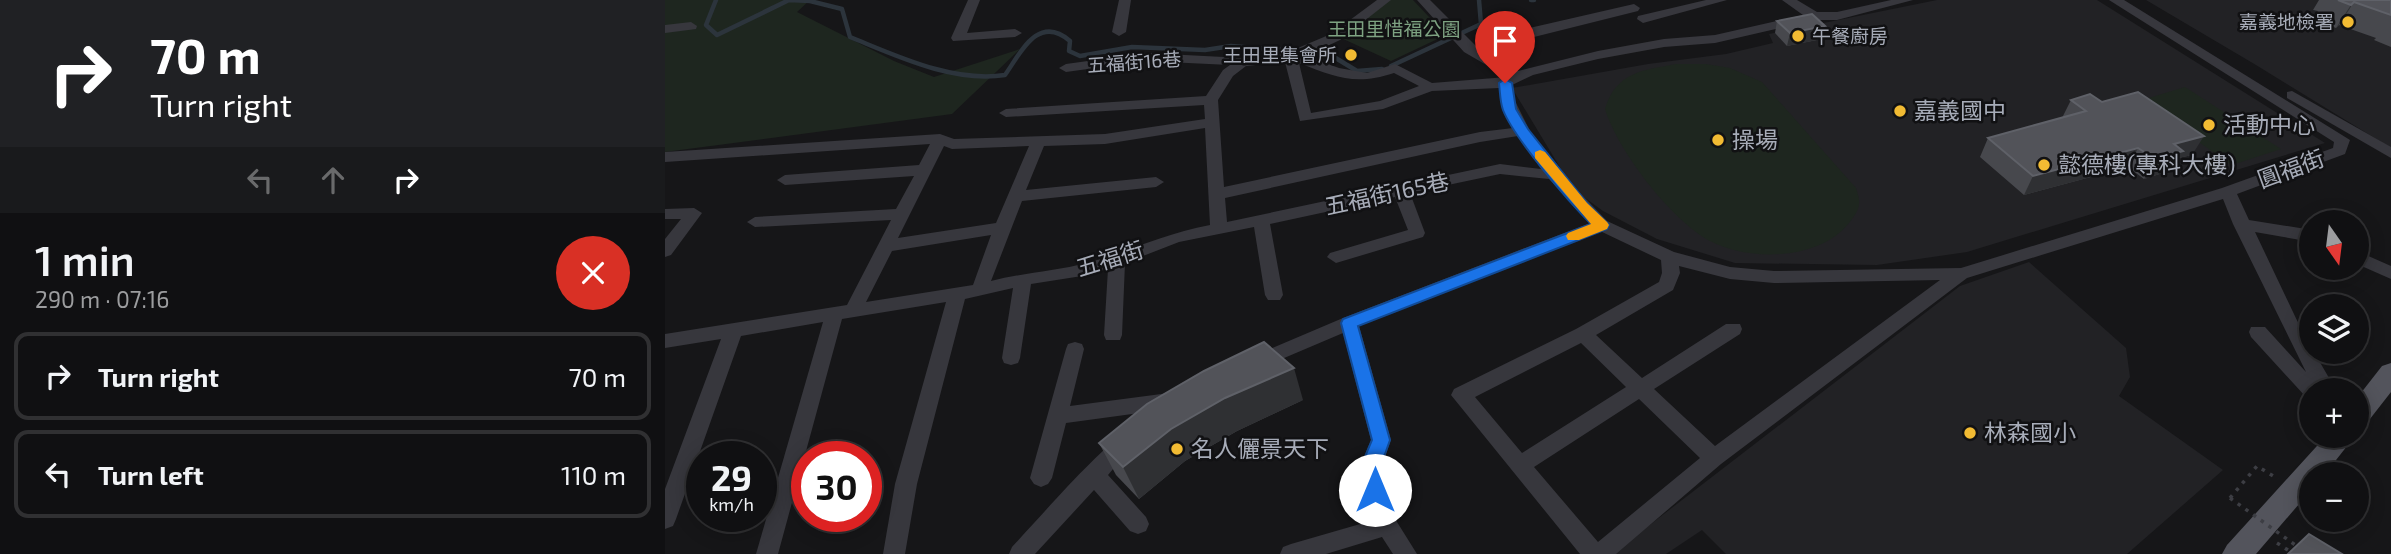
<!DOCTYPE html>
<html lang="en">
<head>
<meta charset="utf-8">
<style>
	body { margin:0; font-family:"Exo 2","Noto Sans TC",sans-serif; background:#19191b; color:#f1f3f6; height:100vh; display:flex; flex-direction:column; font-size:26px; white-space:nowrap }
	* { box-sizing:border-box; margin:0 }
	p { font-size:23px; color:#9c9d9f }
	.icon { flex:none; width:38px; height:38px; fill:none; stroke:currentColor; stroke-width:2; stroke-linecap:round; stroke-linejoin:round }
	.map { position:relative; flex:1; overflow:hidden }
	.details { display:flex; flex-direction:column; background:#101012; width:665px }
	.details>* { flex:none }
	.banner { background:#202124; color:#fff; overflow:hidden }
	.needle { width:46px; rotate:166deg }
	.buttons { position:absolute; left:1634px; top:210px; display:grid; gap:14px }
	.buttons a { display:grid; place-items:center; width:70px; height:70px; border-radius:50%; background:#101012; box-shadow:0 4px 18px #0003,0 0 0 2px #303032; font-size:35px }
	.speed { position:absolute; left:21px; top:441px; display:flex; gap:14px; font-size:35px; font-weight:700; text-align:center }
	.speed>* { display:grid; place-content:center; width:91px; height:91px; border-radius:50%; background:#101012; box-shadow:0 4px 18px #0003,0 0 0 2px #303032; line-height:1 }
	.speed small { font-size:18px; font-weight:400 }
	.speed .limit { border:10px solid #d22; background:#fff; color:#111 }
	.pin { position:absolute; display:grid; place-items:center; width:60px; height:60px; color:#fff; margin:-72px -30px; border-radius:50% 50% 50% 0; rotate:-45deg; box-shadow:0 0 7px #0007 }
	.pin .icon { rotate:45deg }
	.me { position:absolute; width:77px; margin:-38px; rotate:0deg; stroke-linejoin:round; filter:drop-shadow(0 0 5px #0008) }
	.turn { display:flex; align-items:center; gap:24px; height:147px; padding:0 35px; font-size:32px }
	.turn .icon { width:91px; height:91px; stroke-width:2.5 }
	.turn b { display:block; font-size:49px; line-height:60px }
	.lanes { display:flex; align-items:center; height:66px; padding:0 35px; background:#0003; justify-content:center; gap:35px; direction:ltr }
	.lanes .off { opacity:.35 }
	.round { display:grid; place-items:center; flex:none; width:74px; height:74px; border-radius:37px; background:#19191b }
	.summary { display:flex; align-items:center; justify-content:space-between; height:119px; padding:0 35px }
	h1 { font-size:42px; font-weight:600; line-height:52px }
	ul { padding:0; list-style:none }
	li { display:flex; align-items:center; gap:21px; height:88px; margin:0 14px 10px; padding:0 21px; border:4px solid #303032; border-radius:14px }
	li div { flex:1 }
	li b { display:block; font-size:26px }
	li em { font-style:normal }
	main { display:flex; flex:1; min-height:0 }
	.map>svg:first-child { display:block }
</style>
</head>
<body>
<main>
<section class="details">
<div class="banner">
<div class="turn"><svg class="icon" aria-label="right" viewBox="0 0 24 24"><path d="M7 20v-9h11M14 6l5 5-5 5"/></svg><div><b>70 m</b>Turn right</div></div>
<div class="lanes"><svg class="icon off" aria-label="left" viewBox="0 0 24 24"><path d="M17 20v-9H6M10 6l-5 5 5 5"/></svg><svg class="icon off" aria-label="ahead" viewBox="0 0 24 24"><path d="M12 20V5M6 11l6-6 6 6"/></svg><svg class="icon" aria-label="right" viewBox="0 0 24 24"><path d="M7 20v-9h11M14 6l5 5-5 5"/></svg></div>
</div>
<div class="summary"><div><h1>1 min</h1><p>290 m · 07:16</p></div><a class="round" style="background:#d93025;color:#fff"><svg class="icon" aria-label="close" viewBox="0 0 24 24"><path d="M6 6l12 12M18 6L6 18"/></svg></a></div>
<ul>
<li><svg class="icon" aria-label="right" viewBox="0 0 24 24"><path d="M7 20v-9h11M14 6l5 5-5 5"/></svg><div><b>Turn right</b></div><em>70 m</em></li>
<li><svg class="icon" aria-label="left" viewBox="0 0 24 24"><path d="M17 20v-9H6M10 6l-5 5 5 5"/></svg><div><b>Turn left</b></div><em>110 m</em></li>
</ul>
</section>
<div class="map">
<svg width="1726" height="554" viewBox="0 0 1726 554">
	<rect width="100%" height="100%" fill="#161618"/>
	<g fill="#222225">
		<polygon points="1272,0 1432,0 1660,143 1302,252 1212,265 1070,263 992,239 938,211 908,189 847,88 983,64 1061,54 1108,43 1104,34"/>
		<polygon points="1481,0 1726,0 1726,148 1591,65"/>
		<polygon points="1364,262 1461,348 1465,377 1454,396 1558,470 1462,554 1061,554 1037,530 1001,554 947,554 1295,286"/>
	</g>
	<g fill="#1e261f">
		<polygon points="0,0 145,0 132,12 229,61 269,77 355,49 287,114 0,152"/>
		<polygon points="720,0 748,0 781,35 726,61 674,37"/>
		<path d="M1012,64H1041L1065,68L1097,82L1191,188C1192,192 1195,199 1194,204C1194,210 1188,218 1184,223C1155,260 1085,262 1045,241C1006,220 953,151 940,109C951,72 978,70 1012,64Z"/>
		<polygon points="1520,87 1616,149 1567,165 1474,101"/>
	</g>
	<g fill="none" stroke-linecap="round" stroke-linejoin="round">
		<g stroke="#2c343c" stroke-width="4.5">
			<path d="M51,0L41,25L52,35L124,0L145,1L177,9L185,37C232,56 288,83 340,75C355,54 373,13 405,41L404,51L415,56L467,47L540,50L566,46L630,51"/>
			<polyline points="866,0 869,0"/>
			<polyline points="653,55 669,57 692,71 717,69"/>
			<polyline points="726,66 816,24 814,0"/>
		</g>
		<g stroke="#3d3e44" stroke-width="3.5" stroke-dasharray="3.5 6" stroke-linecap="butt">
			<polyline points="1565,498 1592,466 1613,479"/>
			<polyline points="1612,543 1629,554"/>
		</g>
		<g fill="#37373d" fill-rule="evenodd">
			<polygon points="303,0 315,0 302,33 350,29 357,33 350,37 288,41 286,38"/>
			<polygon points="454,0 466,0 461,32 454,36 447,32"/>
			<path d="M712,0H726L675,40L641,56L674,68L702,73L730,64L767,83L842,77L799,52L752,0H765L815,50L819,41L838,34L969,4L975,8L973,11L829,47L825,56L853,71L933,51L999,39L1050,35L1138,15L1117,0H1132L1152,12H1172L1226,0H1248L1172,20H1149L1050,43L999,47L933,59L868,75L847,85L850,101L869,139L898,175L942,221L1009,252L1065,267L1109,271L1296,268L1557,188L1668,148L1669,142L1444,0H1459L1685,140L1680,154L1572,194L1584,220L1647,230V242L1590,232L1647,352H1649L1671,390H1647V399L1640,396L1586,337L1584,332L1586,327H1600L1641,372L1568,224L1558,199L1302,278L1056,464L951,554H915L786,395L789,389L911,329L994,282L997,273L996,260L935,231L694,326L726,440L715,471L732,522L752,554H728L717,537L661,554H615L618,547L626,544L709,520L693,471L706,440L678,333L591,370L584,368L581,363L584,358L678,318L925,223L884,179L835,174L745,193L760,233L758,237L671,263L662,257L665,253L743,230L730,197L605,224L618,295L615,300H603L600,295L589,227L514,242L460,263L457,335L455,340H441L439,335L443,269L417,276L366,284L355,358L353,363L346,365L339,363L337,358L348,288L300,299L252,484L240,554H218L230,484L281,302L177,319L113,554H91L158,322L76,336L11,519L8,526L0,529V489L56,339L0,348V334L182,305L226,220L90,227L82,222L90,217L231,209L249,176L120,185L112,180L120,175L254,165L265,144L0,162V152L275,134L289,139L440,134L540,119L539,105L341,117L334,113L341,109L541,96L558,70L565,65L481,61L401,72L394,68L401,64L481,53L578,58L621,53L666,34ZM620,62L635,121L718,109L767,91L834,88L836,101L848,128L815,132L559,187L553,100L568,76L581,66ZM634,63C670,77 690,86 729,73L754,86L715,101L646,113ZM540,128L545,225C502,233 464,251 422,263C390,271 357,273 326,281L357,201L491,187L499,182L491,177L361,190L379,146L440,144ZM853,136L876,169L835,164L562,222L560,198L815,142ZM279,146L287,149L364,146L331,223L233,238ZM326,235L308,285L201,302L227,251ZM1014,266L1065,279L1109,283L1275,280L1050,446L989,389L1075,334L1077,329L1075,324H1061L977,378L931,335L1008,290L1015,273ZM916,343L961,387L857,453L810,397ZM974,399L1035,458L933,542L869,467Z"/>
			<polygon points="1041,0 1062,0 978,23 972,19 973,16"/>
			<polygon points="26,22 32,26 31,29 0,33 0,25"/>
			<polygon points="1627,91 1726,147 1726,158 1622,98 1622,92"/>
			<polygon points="29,208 37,213 6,255 0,257 0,239 16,219 0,219 0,209"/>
			<polygon points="1692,251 1726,266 1726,279 1692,264"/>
			<polygon points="410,342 417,344 419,349 405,406 504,393 511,395 514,401 511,407 504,409 401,423 387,478 383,484 376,487 369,484 365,478 401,349 403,344"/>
			<path d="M459,435L466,438L469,444L443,475L481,517L484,524L481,531L473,534L465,531L429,490L370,554H344L347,547C367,526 440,442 459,435Z"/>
		</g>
		<g fill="#53545c" fill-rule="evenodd">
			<polygon points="1726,363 1726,392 1701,424 1692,427 1692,398 1717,366"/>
			<polygon points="1661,436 1690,436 1660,474 1647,474 1647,489 1591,554 1557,554 1562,545"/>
		</g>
		<polyline stroke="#3d3e44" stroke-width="3.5" stroke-dasharray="3.5 6" stroke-linecap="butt" points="1565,498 1633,547"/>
	</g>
	<g fill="#47484d">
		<polygon points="1654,0 1726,0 1726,47 1709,40 1711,38 1674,25 1671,28 1648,19 1653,11 1648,10"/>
		<polygon points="1112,21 1160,26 1157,39 1122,46 1110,33"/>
		<polygon points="1406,100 1527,155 1513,158 1507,170 1479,179 1463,167 1359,195 1315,157 1323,138 1397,118"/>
		<polygon points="638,400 572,431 520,461 474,499 451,475 434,443"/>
	</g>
	<g fill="#2f3033">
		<polygon points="1689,2 1674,25 1671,28 1686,5"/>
		<polygon points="1160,26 1157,39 1122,46 1125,33"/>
		<polygon points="1539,136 1527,155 1513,158 1507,170 1479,179 1490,159 1509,144"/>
		<polygon points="1473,148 1463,167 1359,195 1368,176"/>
		<polygon points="629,368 638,400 572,431 520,461 474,499 458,467 506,429 560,398"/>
	</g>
	<g fill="#525359" stroke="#5f6168" stroke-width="2">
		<polygon points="1673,0 1726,0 1726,15 1689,2 1686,5"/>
		<polygon points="1147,14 1160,26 1125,33 1112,21"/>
		<polygon points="1473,92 1539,136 1509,144 1518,151 1490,159 1473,148 1368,176 1323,138 1421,111 1406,100 1425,94 1437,102"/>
		<polygon points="599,342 629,368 560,398 506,429 458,467 434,443 482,404 539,371"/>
		<polygon points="1644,534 1677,554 1623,554"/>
	</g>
	<path fill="#1a73e8" stroke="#114b97" stroke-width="2" d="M840,79L847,83L851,109L863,129L922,203L944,225L942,229L693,326L725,440L714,471L720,490L717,496L710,498L703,496L694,471L707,440L676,323L678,319L926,224C903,201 849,138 838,110C835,102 835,91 834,83Z"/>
	<polygon fill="#f59e0b" points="875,150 880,152 922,203 942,222 944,225 942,229 914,240 903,240 901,236 903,233 926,224 870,158 870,152"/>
	<g fill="#f2bb33" stroke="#111113" stroke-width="2.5">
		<circle cx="1683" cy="22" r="7"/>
		<circle cx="1133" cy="36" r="7"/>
		<circle cx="686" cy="55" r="7"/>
		<circle cx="1235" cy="111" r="7"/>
		<circle cx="1544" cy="125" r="7"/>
		<circle cx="1053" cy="140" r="7"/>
		<circle cx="1379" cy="165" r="7"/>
		<circle cx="1305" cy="433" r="7"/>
		<circle cx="512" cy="449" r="7"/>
	</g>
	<g text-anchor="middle" stroke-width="5" stroke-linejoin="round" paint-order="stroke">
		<g font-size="19" fill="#a7acb8" stroke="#111113" text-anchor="end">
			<text x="1669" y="29">嘉義地檢署</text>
			<text x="1147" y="43" text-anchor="start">午餐廚房</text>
			<text x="672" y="62">王田里集會所</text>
		</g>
		<g font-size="19" fill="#7ea382" stroke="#111113">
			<text x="729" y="36">王田里惜福公園</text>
		</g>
		<g font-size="19" fill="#a7acb8" stroke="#111113">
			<text transform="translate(469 62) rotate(-4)" y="7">五福街16巷</text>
		</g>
		<g font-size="23" fill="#a7acb8" stroke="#111113" text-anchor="start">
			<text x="1249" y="119">嘉義國中</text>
			<text x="1558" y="133">活動中心</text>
			<text x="1067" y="148">操場</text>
			<text x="1393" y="173">懿德樓(專科大樓)</text>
			<text x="1319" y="441">林森國小</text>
			<text x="526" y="457">名人儷景天下</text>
		</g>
		<g font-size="23" fill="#a7acb8" stroke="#111113">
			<text transform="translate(1626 169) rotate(-20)" y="8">圓福街</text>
			<text transform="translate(722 194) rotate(-12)" y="8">五福街165巷</text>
			<text transform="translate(445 259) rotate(-17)" y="8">五福街</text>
		</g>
	</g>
</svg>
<div class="buttons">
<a><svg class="needle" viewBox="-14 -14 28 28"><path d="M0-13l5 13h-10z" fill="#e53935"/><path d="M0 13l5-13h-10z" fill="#9c9d9f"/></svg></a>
<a><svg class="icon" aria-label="layers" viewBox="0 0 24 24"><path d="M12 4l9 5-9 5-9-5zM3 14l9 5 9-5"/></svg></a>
<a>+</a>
<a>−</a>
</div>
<div class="speed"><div>29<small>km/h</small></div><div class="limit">30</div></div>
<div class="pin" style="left:840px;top:83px;background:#d93025"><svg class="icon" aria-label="arrive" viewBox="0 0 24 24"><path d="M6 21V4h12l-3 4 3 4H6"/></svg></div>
<svg class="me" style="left:710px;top:490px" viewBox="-20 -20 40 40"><circle r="19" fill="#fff"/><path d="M0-13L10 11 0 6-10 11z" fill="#1a73e8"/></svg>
</div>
</main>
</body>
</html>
